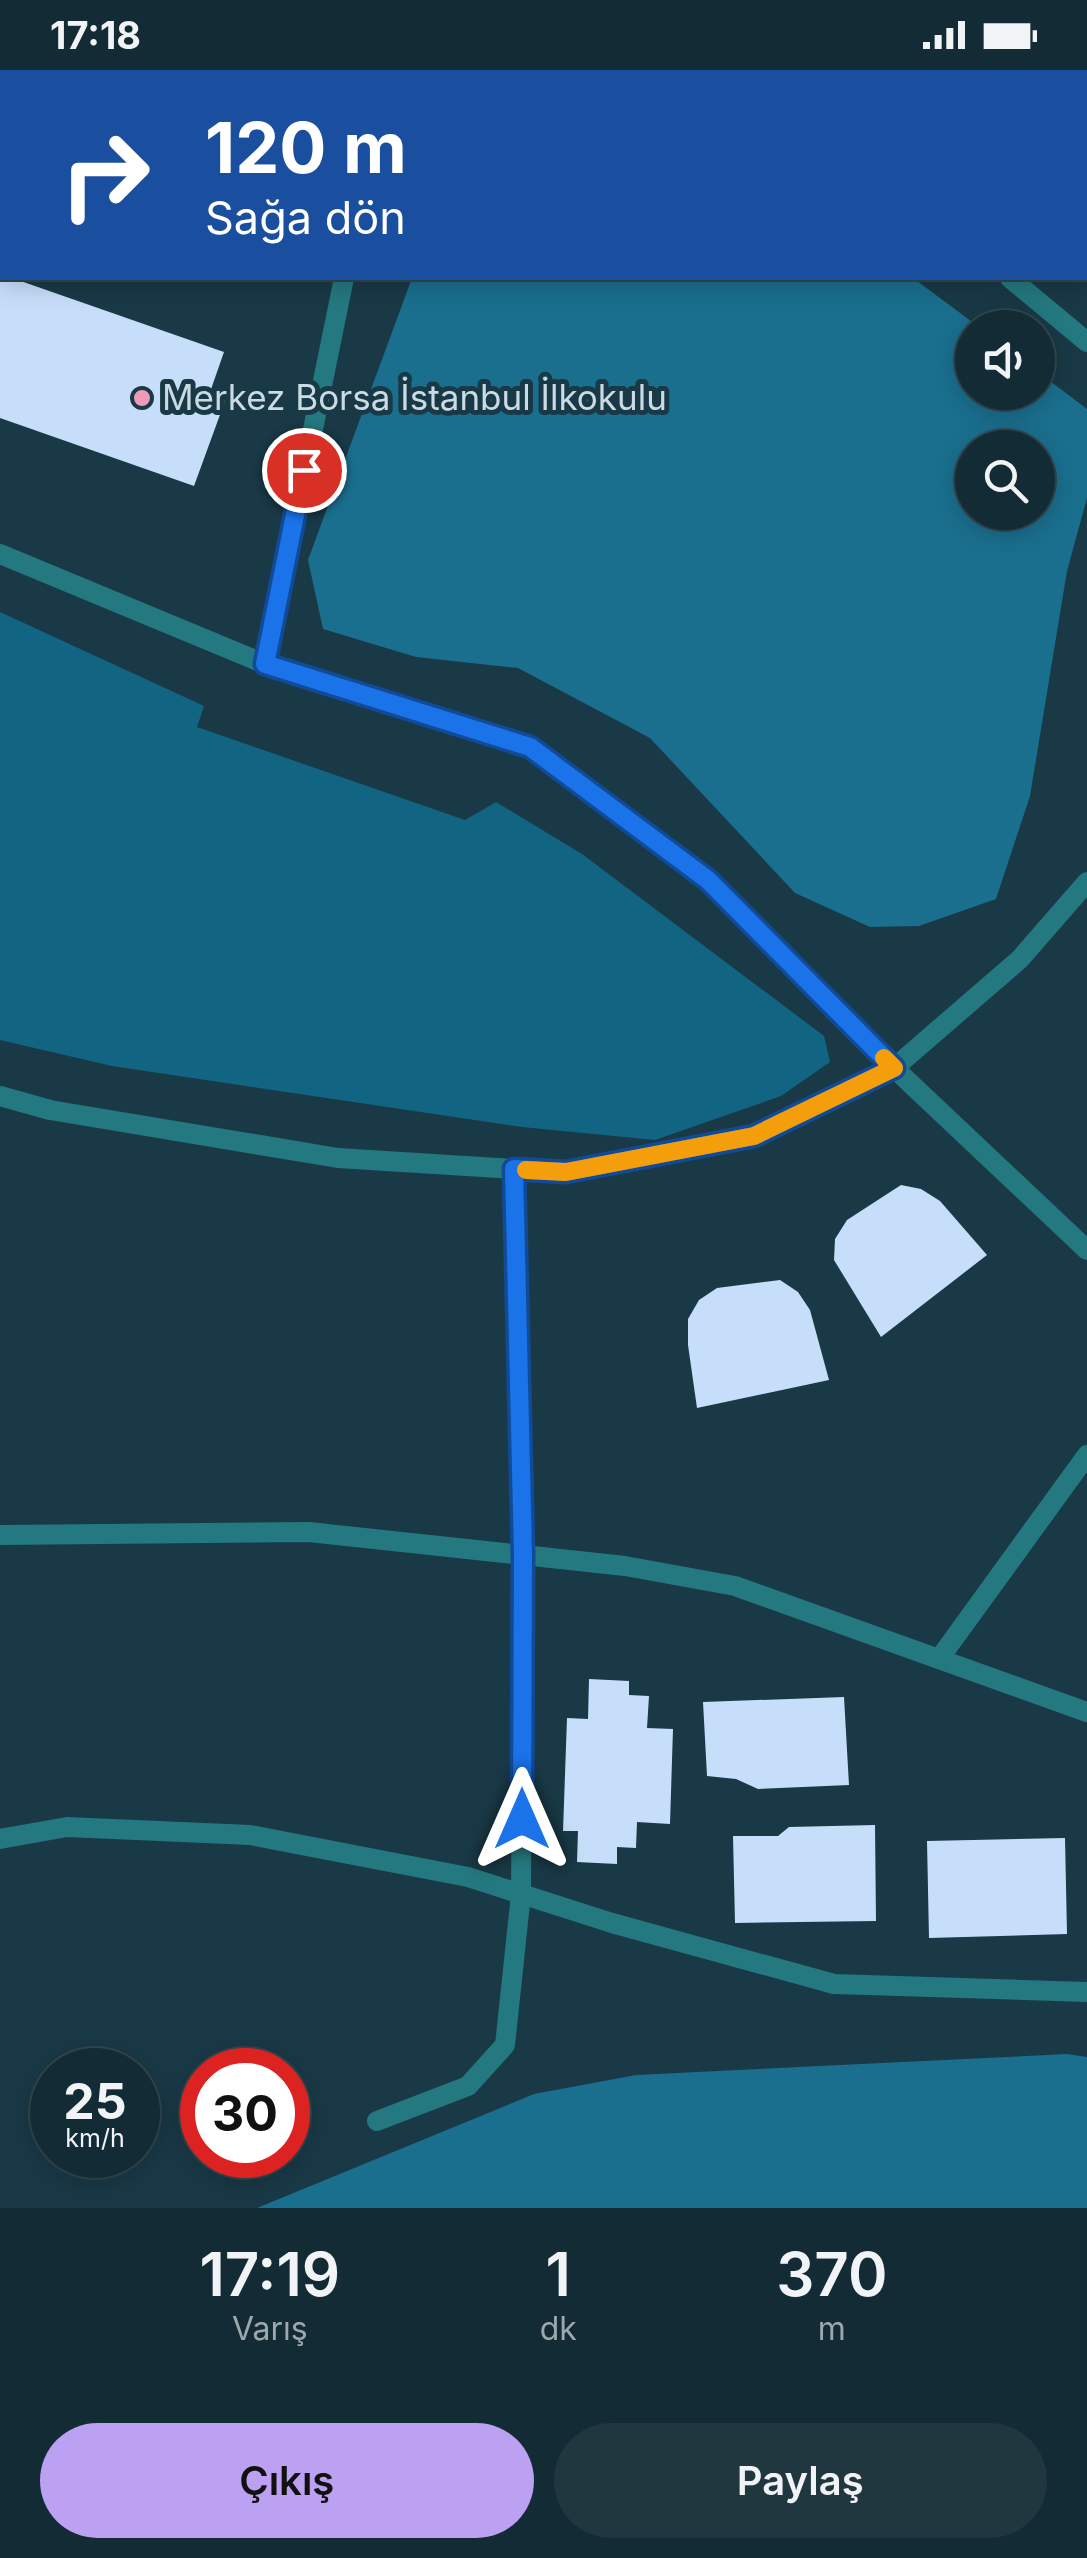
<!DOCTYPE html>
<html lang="tr">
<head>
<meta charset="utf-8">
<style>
	body { margin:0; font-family:Inter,sans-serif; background:#203740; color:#f1f3f6; height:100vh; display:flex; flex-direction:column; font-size:38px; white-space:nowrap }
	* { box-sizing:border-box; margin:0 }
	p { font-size:32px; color:#9da7ac }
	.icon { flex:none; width:55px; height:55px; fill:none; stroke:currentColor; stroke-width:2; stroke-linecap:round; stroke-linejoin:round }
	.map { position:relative; height:2138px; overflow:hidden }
	.details { display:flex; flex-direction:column; background:#132b34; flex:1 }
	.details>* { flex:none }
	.hud { position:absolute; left:0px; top:0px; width:1088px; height:210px; box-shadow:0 5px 25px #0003,0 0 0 2px #32474f; background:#1a4fa0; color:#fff; overflow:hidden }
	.buttons { position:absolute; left:955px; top:240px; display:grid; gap:20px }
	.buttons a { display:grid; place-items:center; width:100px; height:100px; border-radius:50%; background:#132b34; box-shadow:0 5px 25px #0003,0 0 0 2px #32474f; font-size:50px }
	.speed { position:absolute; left:30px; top:1978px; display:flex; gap:20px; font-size:50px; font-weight:700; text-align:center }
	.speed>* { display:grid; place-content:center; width:130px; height:130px; border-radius:50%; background:#132b34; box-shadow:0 5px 25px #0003,0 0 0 2px #32474f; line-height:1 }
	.speed small { font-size:25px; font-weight:400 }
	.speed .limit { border:15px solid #d22; background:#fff; color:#111 }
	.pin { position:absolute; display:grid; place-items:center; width:85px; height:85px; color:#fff; margin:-42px; border:5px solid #fff; border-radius:50%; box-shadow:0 2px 10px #0007 }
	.me { position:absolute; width:110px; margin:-55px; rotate:0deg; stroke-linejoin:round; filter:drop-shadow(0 0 8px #0008) }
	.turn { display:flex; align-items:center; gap:35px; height:210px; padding:0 40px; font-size:45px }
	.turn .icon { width:130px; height:130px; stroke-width:2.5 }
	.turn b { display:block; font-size:70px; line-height:85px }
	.eta { display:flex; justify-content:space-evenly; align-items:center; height:170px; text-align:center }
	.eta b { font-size:60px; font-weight:600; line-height:70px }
	.cta { display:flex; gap:20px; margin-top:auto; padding:20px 40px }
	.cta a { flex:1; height:115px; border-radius:60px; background:#bca0f2; color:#111; font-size:40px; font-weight:600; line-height:115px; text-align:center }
	.cta a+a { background:#203740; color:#f1f3f6 }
	.status { display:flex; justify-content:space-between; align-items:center; height:70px; padding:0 50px; background:#132b34; direction:ltr }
	.status svg { height:28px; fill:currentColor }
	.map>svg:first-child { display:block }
</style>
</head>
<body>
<div class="status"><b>17:18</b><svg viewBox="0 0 49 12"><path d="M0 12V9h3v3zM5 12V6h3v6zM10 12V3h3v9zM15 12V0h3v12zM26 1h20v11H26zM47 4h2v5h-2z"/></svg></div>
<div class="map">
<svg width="1087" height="2138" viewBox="0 0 1087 2138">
	<rect width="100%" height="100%" fill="#193946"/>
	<polygon fill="#116583" points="0,542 204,636 197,657 465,750 496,732 582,784 824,966 830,992 781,1026 655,1070 522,1057 112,996 0,970"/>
	<g fill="#1a6f8e" fill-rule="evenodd">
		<path d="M412,208H913L979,257L972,258V322H1038V302L1087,339V428L1067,501L1030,726L996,829L919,856L870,857L795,823L650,668L518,598L416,587L323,559L308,490ZM972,378H1038V442H972Z"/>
		<polygon points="1067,1984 1087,1987 1087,2138 257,2138 534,2024 636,2005"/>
	</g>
	<g fill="#c7defa">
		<polygon points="0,208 12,208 224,282 209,325 225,331 194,416 0,348"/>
		<polygon points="901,1115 921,1119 940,1131 987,1185 881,1267 834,1190 835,1169 847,1150"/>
		<polygon points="780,1210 798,1222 810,1240 829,1310 697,1338 688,1275 688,1249 699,1230 717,1218"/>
		<polygon points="589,1609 629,1611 629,1625 649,1626 647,1658 673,1659 670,1754 637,1752 636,1778 617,1777 617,1794 577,1792 578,1761 563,1761 567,1648 588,1649"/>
		<polygon points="844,1627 849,1715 758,1719 736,1709 707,1706 703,1632"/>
		<polygon points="875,1755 876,1851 735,1853 733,1766 778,1766 789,1757"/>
		<polygon points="1065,1768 1067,1864 929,1868 927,1771"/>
	</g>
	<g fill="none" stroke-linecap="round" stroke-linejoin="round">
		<g stroke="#24787f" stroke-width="20">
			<polyline points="144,0 148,2"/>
			<polyline points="768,0 771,2"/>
			<polyline points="395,2 396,0"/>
			<polyline points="1010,208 1087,272"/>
			<polyline points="0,484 265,594 530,677 708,809 894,998 1087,1180"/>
			<polyline points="265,594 344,208"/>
			<polyline points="0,1026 50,1040 338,1088 514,1099 565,1102 754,1066 894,998 1020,889 1087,812"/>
			<polyline points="0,1465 309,1462 625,1496 735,1516 1087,1642"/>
			<polyline points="939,1589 1087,1385"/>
			<polyline points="0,1769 67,1757 250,1765 468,1807 612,1853 834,1914 1087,1922"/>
			<polyline points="377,2051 468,2016 505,1975 521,1824 523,1485 514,1099"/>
		</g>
		<g stroke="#55c9d3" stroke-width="30">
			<polyline points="938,0 941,2"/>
			<polyline points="1044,0 1048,2"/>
			<polyline points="1085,33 1087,35"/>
			<polyline points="1085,121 1087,123"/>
		</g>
	</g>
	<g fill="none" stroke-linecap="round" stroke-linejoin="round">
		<defs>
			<polyline id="route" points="304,400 265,594 530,677 708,810 894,998 754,1066 566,1102 514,1099 523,1485 522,1749"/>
		</defs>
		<use href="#route" stroke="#114b97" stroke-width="25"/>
		<use href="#route" stroke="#1a73e8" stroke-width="18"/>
		<polyline stroke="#f59e0b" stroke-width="18" points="526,1100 566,1102 754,1066 894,998 884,988"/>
	</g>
	<circle fill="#ef9ab8" stroke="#193946" stroke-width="4" cx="142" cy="328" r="10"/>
	<g text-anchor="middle" stroke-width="10" stroke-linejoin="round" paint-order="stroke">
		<g font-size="35" fill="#cadbe4" stroke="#193946" text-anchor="start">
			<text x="162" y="340">Merkez Borsa İstanbul İlkokulu</text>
		</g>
	</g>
</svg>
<div class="buttons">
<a><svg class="icon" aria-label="sound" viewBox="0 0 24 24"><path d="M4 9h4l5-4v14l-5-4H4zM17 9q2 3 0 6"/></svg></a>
<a><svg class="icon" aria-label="search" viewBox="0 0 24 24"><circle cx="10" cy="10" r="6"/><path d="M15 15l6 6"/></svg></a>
</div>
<div class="speed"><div>25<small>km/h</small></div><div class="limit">30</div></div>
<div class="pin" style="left:304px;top:400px;background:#d93025"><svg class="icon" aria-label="arrive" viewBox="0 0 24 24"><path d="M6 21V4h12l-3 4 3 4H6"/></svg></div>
<svg class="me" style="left:522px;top:1749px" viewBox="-20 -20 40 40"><path d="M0-17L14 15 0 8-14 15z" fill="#1a73e8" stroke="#fff" stroke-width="4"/></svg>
<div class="hud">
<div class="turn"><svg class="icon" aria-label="right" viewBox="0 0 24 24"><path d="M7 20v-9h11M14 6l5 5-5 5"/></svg><div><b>120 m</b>Sağa dön</div></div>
</div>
</div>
<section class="details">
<div class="eta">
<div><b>17:19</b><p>Varış</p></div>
<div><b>1</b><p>dk</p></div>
<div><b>370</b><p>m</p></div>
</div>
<div class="cta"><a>Çıkış</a><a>Paylaş</a></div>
</section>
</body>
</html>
